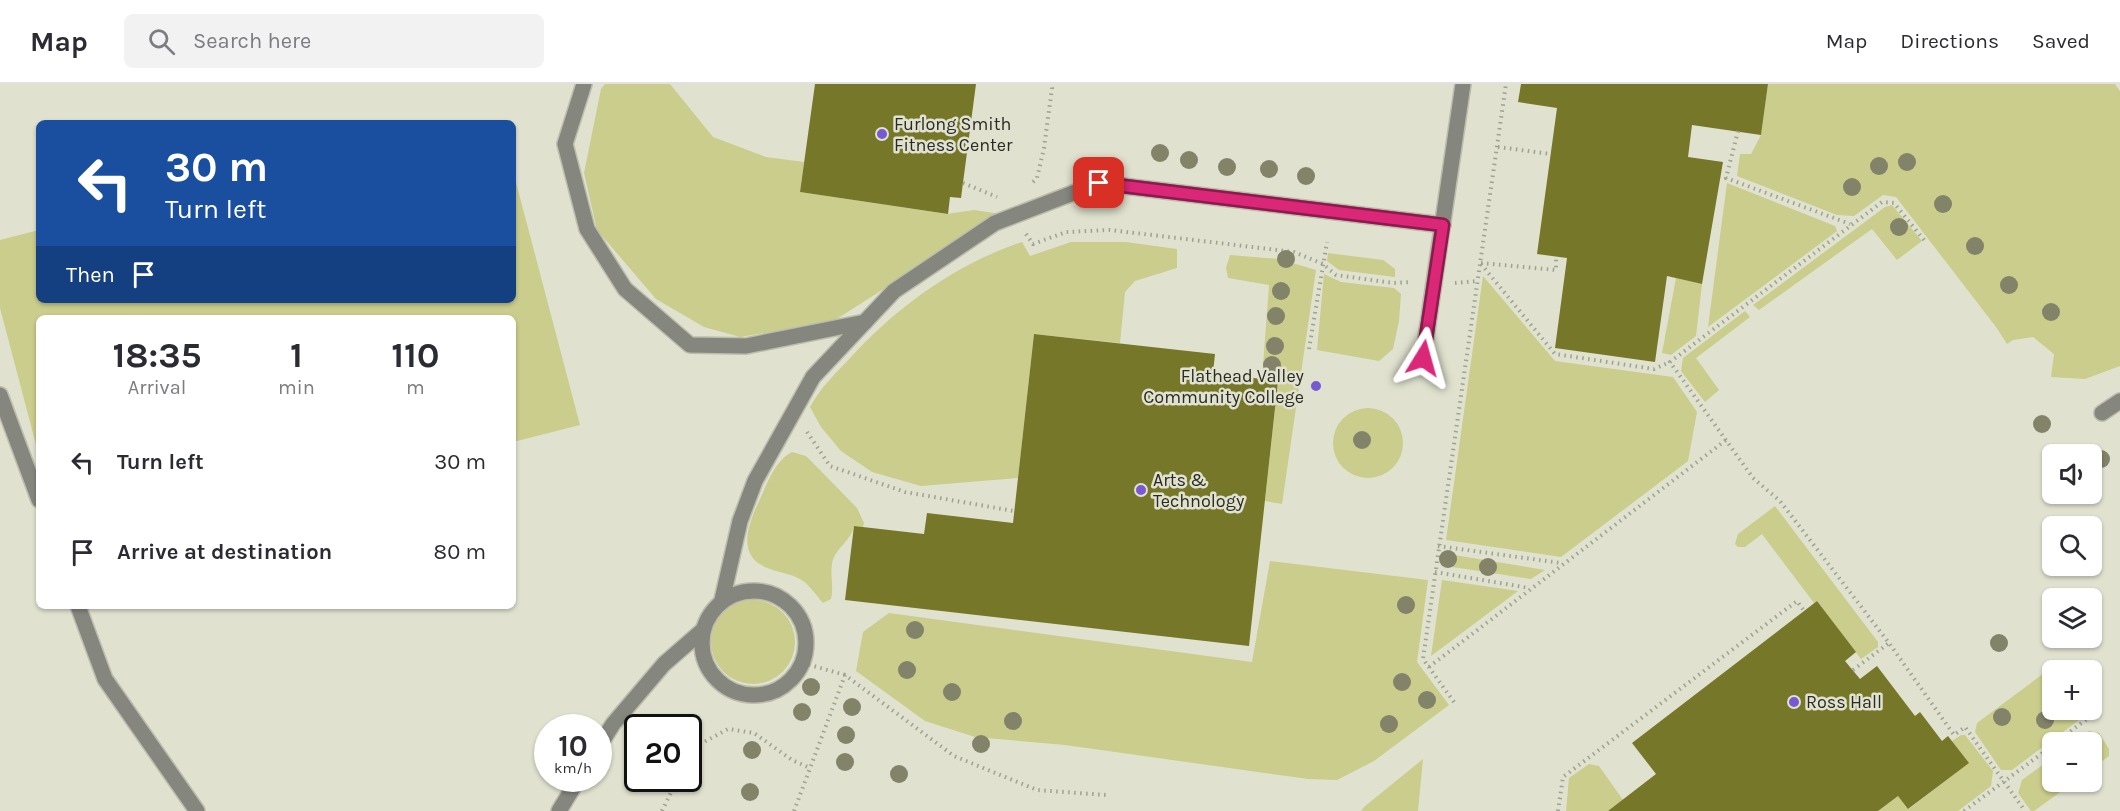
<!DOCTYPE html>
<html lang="en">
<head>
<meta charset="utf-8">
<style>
	body { margin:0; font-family:Karla,sans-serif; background:#f2f2f3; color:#2b2b33; height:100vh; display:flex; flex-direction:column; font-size:22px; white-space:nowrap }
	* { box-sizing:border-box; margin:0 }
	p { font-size:20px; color:#7c7c81 }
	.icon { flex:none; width:33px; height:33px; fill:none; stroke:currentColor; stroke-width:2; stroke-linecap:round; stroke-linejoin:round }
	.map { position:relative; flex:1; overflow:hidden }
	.panel { position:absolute; left:36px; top:231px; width:480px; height:294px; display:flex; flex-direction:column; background:#fff; border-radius:9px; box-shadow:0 2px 4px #0004 }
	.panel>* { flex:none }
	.banner { position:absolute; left:36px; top:36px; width:480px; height:183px; border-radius:9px; box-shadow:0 2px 4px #0004; background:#1a4fa0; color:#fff; overflow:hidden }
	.fabs { position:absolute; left:2042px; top:360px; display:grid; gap:12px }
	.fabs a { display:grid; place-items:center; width:60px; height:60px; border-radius:9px; background:#fff; box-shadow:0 2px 4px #0004; font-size:30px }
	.speed { position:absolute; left:534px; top:630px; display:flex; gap:12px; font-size:30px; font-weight:700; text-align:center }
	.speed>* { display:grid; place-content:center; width:78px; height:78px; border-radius:50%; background:#fff; box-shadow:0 2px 4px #0004; line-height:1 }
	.speed small { font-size:15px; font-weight:400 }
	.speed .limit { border:3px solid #111; border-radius:9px; background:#fff; color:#111 }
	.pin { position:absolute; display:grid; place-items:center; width:51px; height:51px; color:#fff; margin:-26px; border-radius:12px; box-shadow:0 3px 9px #0006 }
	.me { position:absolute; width:66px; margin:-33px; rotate:8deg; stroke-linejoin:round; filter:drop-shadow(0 0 4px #0008) }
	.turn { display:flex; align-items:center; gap:21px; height:126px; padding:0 30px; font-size:27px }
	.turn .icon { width:78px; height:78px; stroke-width:2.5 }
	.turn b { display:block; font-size:42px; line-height:51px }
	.then { display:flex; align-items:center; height:57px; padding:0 30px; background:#0003; gap:12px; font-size:22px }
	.eta { display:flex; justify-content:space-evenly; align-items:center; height:102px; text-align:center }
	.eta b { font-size:36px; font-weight:700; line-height:42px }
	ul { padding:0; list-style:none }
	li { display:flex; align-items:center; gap:18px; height:90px; padding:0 30px }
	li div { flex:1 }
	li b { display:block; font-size:22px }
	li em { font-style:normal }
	header { display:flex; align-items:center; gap:36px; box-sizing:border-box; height:84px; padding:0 30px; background:#fff; border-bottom:2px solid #e1e1e2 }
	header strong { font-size:28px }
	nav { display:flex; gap:33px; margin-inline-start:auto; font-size:21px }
	.search { width:420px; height:54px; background:#f2f2f3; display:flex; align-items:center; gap:15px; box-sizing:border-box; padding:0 21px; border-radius:9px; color:#7c7c81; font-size:22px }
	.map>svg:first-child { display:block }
</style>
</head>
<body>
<header>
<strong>Map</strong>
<div class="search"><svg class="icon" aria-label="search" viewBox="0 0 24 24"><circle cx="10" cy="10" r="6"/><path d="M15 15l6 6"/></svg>Search here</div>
<nav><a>Map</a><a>Directions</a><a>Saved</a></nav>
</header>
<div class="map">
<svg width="2120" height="727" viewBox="0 0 2120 727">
	<rect width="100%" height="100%" fill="#e0e2cf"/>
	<g fill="#cacd8b">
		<polygon points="605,0 670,0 713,53 766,73 804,78 800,108 947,130 974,126 1001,130 832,238 740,253 704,243 656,215 597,146 584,89 601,5"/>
		<polygon points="1768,0 2115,0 2120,7 2120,282 2085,295 2051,293 2054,270 2033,253 2013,256 2007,260 1996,243 1896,113 1883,111 1854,132 1837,131 1737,92 1740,70 1751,70 1761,51"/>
		<polygon points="513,87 580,341 513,358 513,234 39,234 39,372 0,224 0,156 39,146 39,216 513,216"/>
		<polygon points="1727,99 1835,142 1837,147 1708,243"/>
		<polygon points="1892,121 1922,157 1897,176 1872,145 1759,226 1753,221 1885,123"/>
		<path d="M1022,158L1030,172L1071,158H1126L1177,165V184L1135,197L1125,208L1120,259L1034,250L1018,394L921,402L872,388L841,367L821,343L810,323C821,303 836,289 851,273C898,222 956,180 1022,158Z"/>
		<polygon points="1328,169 1383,176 1395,185 1395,193 1339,186 1327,177"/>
		<polygon points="1230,171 1279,175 1316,186 1282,420 1265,417 1278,298 1262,295 1269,201 1228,194 1226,184"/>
		<polygon points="1324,190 1341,198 1394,204 1401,210 1399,237 1393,265 1379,277 1317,266"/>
		<polygon points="1483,192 1555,277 1673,293 1697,328 1688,377 1561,473 1446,456"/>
		<polygon points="1676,194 1702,200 1696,252 1671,271 1662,269"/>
		<polygon points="1745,227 1750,233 1696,274 1719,306 1705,318 1681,287 1683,274"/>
		<circle cx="1368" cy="359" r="35"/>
		<path d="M792,368L806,372L820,386L857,424L864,439L863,443L854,442C852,456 834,465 832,480C830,492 834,502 831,515L823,519C816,511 809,500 800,495C789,489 776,488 765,483C734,469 751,434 761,413C768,397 776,376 792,368Z"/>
		<polygon points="1775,422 1878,558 1878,563 1861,575 1817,517 1814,519 1762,450 1745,463 1738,463 1735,460 1738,450"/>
		<polygon points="1448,470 1545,486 1531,495 1446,482"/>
		<polygon points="1270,477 1428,496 1417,578 1449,621 1374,677 1337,696 1308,695 1065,661 975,653 925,637 856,587 863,548 889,529 1252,578"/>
		<polygon points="1442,496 1518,507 1431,572"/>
		<circle cx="753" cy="558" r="42"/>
		<polygon points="2051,584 2053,586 2052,626 2080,626 2079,636 2012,686 2001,686 1975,648 1977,639"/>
		<polygon points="2089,647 2099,649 2109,665 2109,672 2091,685 2091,658 2073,658"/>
		<polygon points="1961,651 1965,651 1993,687 1991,702 1958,727 1878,727 1898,712 1909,725 1968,679 1952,657"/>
		<polygon points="2052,674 2052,698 2074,698 2034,727 2031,727 2018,709 2022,696"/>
		<polygon points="1423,675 1418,727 1361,727 1364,723"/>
		<polygon points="1589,680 1599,682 1623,716 1608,727 1566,727 1569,694"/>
	</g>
	<g fill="#767728">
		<polygon points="815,0 976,0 961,114 950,113 948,130 800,108"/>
		<polygon points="1521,0 1768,0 1761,51 1692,41 1688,73 1723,78 1702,200 1667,192 1655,278 1555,264 1567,174 1537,170 1557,24 1518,18"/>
		<polygon points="1034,250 1215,270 1213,289 1278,297 1249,562 845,516 854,442 924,450 927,429 1013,439"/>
		<polygon points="1817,517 1856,568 1845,577 1860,595 1877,582 1915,632 1920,628 1942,657 1948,652 1969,679 1908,725 1898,712 1878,727 1608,727 1656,690 1632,659"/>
	</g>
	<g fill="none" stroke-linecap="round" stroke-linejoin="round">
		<defs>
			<g id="minor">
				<polyline points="584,0 565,60 587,145 625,205 690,261 746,262 865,238"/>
				<polyline points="1423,274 1463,0"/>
				<polyline points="0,311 39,416"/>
				<polyline points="2102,329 2120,317"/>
				<circle cx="754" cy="559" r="52"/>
				<polyline points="722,516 740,437 755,397 813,293 894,207 995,139 1099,99 1443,141"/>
				<polyline points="78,522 105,595 197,727"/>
				<polyline points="598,664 613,640 664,580 703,546"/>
				<polyline points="559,727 579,694"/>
			</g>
		</defs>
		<use href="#minor" stroke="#bcbdad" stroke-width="18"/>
		<g stroke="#9fa192" stroke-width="4" stroke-dasharray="1.5 4.5" stroke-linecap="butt">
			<polyline points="1738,47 1726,94 1850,140"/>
			<polyline points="1498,63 1551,70"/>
			<polyline points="1033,98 1037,94 1044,64 1052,4 1051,0"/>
			<polyline points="963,99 997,113"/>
			<polyline points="1026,150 1033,160 1066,148 1110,146 1294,168 1323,180 1336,191 1393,199 1412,198"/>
			<polyline points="1924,156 1894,119 1882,118 1670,278 1753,394 1780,417 1889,559 1954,651 1965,643 2025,727"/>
			<polyline points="1481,179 1556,186 1556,173"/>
			<polyline points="1481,180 1555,270 1654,285 1670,278"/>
			<polyline points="1455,199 1478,197"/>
			<polyline points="1309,265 1327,158"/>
			<polyline points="807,348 830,382 905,408 1014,427"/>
			<polyline points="1438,462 1561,479"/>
			<polyline points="1435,488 1529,504"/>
			<polyline points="803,579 845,591"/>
			<polyline points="1429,583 1726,356"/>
			<polyline points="1853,586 1889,559"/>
			<polyline points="1454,618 1423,575 1506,0"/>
			<polyline points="2056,658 2091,632"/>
			<polyline points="688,673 693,664 728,645 754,649 792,676 810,684"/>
			<polyline points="662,727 678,694"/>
			<polyline points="794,727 845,591 954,672 1037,706 1106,711"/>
			<polyline points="1558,727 1563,693 1797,517 1804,527"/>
			<polyline points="1964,727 2052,662"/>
		</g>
		<use href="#minor" stroke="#85867e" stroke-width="15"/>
	</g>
	<g fill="#828368">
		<circle cx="1160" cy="69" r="9"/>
		<circle cx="1189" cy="76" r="9"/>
		<circle cx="1907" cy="78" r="9"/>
		<circle cx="1879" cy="82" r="9"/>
		<circle cx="1227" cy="83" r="9"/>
		<circle cx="1269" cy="85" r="9"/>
		<circle cx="1306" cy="92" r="9"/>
		<circle cx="1852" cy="103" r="9"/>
		<circle cx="1943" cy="120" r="9"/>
		<circle cx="1899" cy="143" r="9"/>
		<circle cx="1975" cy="162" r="9"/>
		<circle cx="1286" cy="175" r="9"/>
		<circle cx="2009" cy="201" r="9"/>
		<circle cx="1281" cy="207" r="9"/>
		<circle cx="2051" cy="228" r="9"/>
		<circle cx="1276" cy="232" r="9"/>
		<circle cx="1275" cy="262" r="9"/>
		<circle cx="1272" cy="281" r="9"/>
		<circle cx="2042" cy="340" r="9"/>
		<circle cx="1362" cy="356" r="9"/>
		<circle cx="2101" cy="375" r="9"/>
		<circle cx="1448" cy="475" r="9"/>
		<circle cx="1488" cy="483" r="9"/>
		<circle cx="1406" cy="521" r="9"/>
		<circle cx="915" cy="546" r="9"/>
		<circle cx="1999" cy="559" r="9"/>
		<circle cx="907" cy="586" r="9"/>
		<circle cx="1402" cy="598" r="9"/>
		<circle cx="811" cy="603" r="9"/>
		<circle cx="952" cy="608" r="9"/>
		<circle cx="1427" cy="616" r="9"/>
		<circle cx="852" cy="623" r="9"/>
		<circle cx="802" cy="628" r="9"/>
		<circle cx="2002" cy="633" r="9"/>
		<circle cx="2045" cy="636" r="9"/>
		<circle cx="1013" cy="637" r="9"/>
		<circle cx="1389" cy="640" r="9"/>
		<circle cx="846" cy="651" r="9"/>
		<circle cx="981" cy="660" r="9"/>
		<circle cx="752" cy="666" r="9"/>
		<circle cx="845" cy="678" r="9"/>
		<circle cx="899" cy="690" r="9"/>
		<circle cx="750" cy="708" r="9"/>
	</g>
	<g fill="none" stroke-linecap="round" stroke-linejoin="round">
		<defs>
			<polyline id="route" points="1099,99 1443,141 1423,274"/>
		</defs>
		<use href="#route" stroke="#8e194d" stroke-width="15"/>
		<use href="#route" stroke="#db2777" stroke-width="10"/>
	</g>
	<g fill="#7659d3" stroke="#e0e2cf" stroke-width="2">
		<circle cx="882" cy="50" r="6"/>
		<circle cx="1316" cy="302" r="6"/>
		<circle cx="1141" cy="406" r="6"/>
		<circle cx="1794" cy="618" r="6"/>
	</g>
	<g text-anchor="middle" stroke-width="5" stroke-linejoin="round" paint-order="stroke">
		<g font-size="18" fill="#2a2a23" stroke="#e0e2cf" text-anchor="start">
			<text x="894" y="46">Furlong Smith<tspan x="894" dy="21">Fitness Center</tspan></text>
			<text x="1304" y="298" text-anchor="end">Flathead Valley<tspan x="1304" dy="21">Community College</tspan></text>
			<text x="1153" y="402">Arts &amp;<tspan x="1153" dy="21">Technology</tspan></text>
			<text x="1806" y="624">Ross Hall</text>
		</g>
	</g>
</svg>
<div class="fabs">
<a><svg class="icon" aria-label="sound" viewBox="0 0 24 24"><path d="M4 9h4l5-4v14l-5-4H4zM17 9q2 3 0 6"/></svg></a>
<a><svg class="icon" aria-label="search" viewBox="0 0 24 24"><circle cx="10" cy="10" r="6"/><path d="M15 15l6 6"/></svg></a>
<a><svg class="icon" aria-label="layers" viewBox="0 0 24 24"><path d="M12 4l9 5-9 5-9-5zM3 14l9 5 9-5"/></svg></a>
<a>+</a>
<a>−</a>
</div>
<div class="speed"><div>10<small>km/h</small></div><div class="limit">20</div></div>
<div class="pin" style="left:1099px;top:99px;background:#d93025"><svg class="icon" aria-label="arrive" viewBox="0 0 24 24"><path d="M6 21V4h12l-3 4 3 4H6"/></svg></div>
<svg class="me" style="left:1423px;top:274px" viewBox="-20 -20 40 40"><path d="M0-17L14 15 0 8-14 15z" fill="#db2777" stroke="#fff" stroke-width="4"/></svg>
<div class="banner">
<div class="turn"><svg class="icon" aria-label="left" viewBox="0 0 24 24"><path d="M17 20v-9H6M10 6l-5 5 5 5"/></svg><div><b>30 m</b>Turn left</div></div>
<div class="then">Then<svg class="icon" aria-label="arrive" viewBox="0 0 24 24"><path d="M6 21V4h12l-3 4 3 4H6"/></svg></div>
</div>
<section class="panel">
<div class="eta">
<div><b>18:35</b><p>Arrival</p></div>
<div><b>1</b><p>min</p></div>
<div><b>110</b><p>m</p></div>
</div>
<ul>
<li><svg class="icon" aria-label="left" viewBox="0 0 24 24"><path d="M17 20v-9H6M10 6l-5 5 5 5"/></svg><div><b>Turn left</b></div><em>30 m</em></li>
<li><svg class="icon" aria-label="arrive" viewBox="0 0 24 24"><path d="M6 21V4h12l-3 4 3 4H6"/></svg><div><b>Arrive at destination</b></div><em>80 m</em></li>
</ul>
</section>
</div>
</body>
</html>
